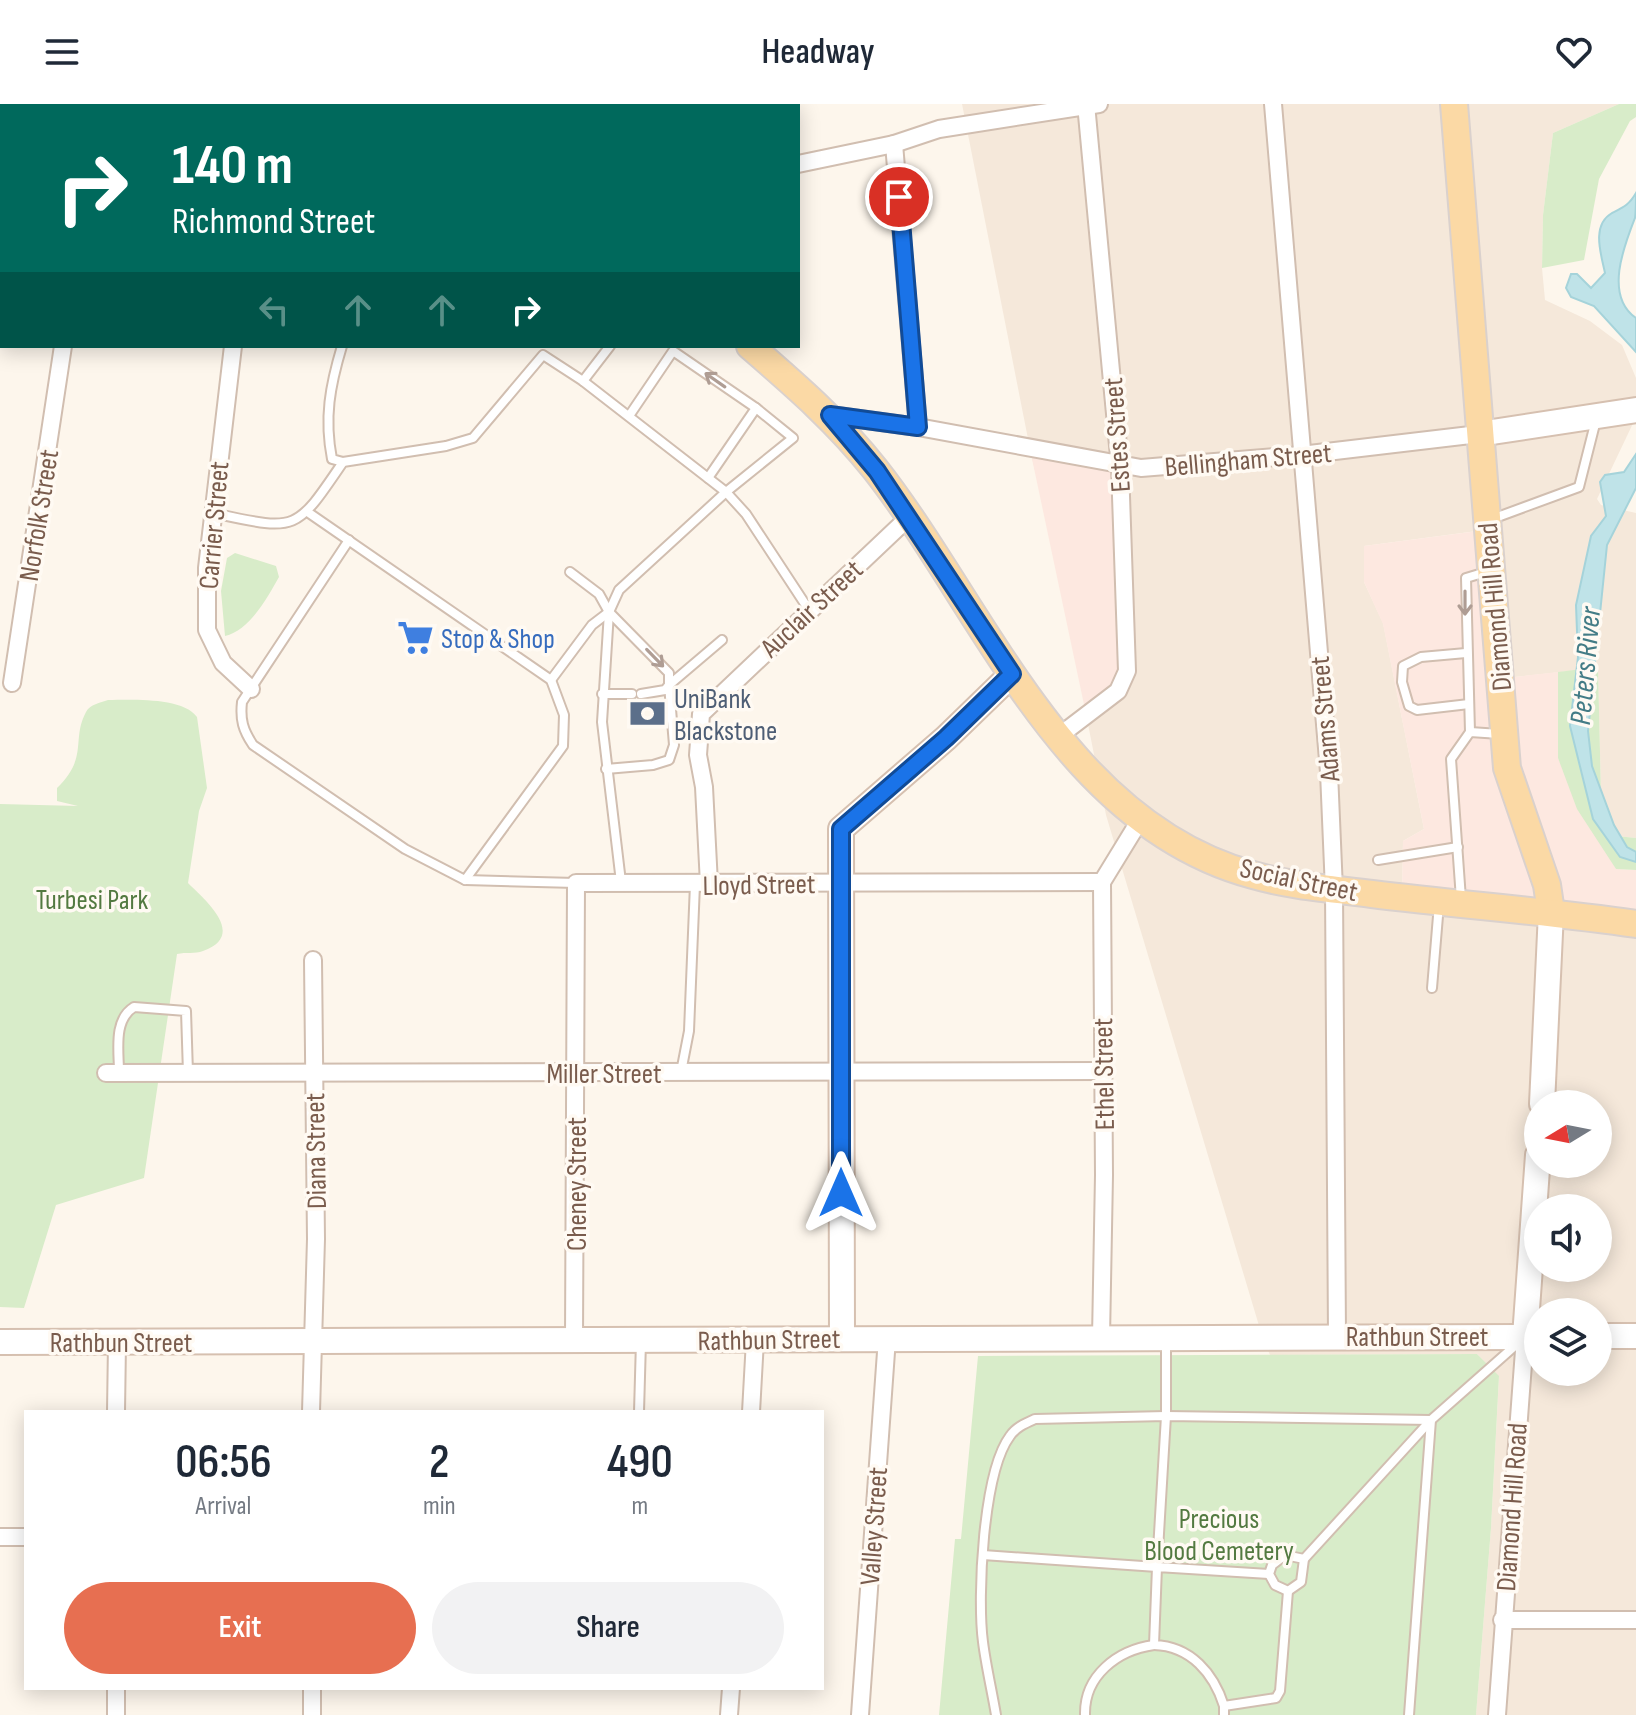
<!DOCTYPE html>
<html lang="en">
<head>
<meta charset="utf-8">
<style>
	body { margin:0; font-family:"Sofia Sans Condensed",sans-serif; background:#f2f2f3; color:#1f2937; height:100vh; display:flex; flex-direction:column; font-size:30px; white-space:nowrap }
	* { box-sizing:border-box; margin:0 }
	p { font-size:26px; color:#747a83 }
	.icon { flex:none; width:44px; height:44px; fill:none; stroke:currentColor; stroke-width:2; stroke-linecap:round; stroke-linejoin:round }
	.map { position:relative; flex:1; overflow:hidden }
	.drawer { position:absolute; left:24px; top:1306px; width:800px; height:280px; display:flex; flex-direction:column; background:#fff; border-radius:0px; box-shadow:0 4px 20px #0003 }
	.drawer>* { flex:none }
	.top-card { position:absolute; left:0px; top:0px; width:800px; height:244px; box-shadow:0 4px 20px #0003; background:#00695c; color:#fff; overflow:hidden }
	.needle { width:52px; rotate:260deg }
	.tools { position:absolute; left:1524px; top:986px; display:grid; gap:16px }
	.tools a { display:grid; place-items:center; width:88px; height:88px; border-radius:50%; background:#fff; box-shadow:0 4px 20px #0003; font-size:40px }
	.pin { position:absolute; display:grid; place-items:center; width:68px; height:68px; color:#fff; margin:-34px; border:4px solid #fff; border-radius:50%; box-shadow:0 2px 8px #0007 }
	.me { position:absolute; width:88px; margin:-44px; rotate:0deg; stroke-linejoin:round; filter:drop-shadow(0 0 6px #0008) }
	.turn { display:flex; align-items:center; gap:28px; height:168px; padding:0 40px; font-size:36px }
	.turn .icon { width:104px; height:104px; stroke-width:2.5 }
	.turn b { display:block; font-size:56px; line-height:68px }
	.lanes { display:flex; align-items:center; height:76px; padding:0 40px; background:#0003; justify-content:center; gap:40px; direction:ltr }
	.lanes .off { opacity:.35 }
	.eta { display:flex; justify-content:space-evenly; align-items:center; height:136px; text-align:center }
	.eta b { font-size:48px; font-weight:600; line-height:56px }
	.cta { display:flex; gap:16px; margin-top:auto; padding:16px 40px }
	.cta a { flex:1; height:92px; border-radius:48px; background:#e76f51; color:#fff; font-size:32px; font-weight:600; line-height:92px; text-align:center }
	.cta a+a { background:#f2f2f3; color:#1f2937 }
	header { display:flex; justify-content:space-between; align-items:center; height:104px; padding:0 40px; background:#fff; font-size:36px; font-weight:600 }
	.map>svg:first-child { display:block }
</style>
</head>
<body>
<header><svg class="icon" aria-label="menu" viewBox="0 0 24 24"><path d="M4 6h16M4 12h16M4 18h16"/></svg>Headway<svg class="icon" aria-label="heart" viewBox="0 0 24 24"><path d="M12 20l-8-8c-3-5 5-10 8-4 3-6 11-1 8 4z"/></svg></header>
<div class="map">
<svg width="1636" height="1611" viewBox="0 0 1636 1611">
	<rect width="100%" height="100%" fill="#fdf6ec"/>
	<path fill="#f5e8da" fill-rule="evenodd" d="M962,0H1619L1553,29L1543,111L1542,164L1545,196L1590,217L1622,241L1636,274V313L1597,395L1601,401L1636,409V734L1616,732L1601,690L1598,564L1515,573L1636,820V1611H1476L1491,1424L1499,1273L1477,1250L1270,1251L1263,1235L1106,711L1086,610L1095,608L1031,350ZM1492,425L1517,683L1402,790L1403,737L1424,725L1383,519L1364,478V442ZM1538,1000H1598V1060H1538ZM1538,1104H1598V1164H1538ZM1538,1208H1598V1268H1538Z"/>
	<g fill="#fde8e0">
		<polygon points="1031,350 1113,363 1133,563 1086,610"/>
		<polygon points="1493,425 1508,624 1554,804 1402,790 1403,737 1424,725 1383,520 1364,478 1364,442"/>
		<polygon points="1558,568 1558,654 1616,765 1636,766 1636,820 1564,808 1519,661 1514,573"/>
	</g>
	<g fill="#d8ecc9">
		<polygon points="1619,0 1636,0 1636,13 1630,17 1599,75 1584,156 1542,164 1543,111 1553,29"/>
		<path d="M235,449L276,462L279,473C267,494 250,526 225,532L221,487L227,454Z"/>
		<polygon points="1598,563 1601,690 1616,732 1636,734 1636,766 1616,765 1577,705 1558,654 1558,568"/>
		<path d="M108,596C132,596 182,593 197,613L207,684L199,707L188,779C204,795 248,831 203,847C195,850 186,848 177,850L144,1074L56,1101L24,1204L0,1203V700L78,702L57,697V684C89,653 71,636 86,608C90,600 100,599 108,596Z"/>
		<polygon points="1477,1250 1499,1272 1491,1424 1476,1611 939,1611 955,1435 961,1435 978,1252"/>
	</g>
	<g fill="#bfe3e8" stroke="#a5d3da" stroke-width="2">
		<path d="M1636,89C1636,96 1636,107 1635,114C1624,142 1604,192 1636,214V248L1594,202L1571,193L1566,184L1571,170H1577L1591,184L1605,169C1601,150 1591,121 1612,109C1624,103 1629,101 1636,89Z"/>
		<polygon points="1636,350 1636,384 1607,441 1588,627 1592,662 1614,721 1627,743 1636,748 1636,758 1620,753 1593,715 1570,622 1578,553 1576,501 1591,432 1606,412 1600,378 1605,371 1624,368"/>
	</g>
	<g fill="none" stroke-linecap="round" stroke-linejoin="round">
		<defs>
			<g id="lane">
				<polyline points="38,0 52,2"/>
				<polyline points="19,2 19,0"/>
				<polyline points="388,2 389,0"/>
				<polyline points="433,2 434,0"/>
				<path d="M342,242C330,282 324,314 332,355L343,358"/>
				<polyline points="583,277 610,242"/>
				<polyline points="629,312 673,247 756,304 708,374"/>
				<path d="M213,409C297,427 295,429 343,358L446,342L473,334L543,251L583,277L726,388L746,410L809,506"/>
				<polyline points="309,409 551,576 564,611 563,642 465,776"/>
				<polyline points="1492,415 1579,383 1596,316"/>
				<path d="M349,436L242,598C240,616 243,626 253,641L405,745L465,776L576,779"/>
				<polyline points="570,468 599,490 609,508 669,569 669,581 665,586 641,590"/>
				<polyline points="609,508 602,618 621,778"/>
				<polyline points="1466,549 1421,553 1403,562 1402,578 1409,602 1417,606 1469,600"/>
				<polyline points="551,576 592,521 609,508 619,486 726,388 793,334 756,304"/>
				<polyline points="602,590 632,590"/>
				<polyline points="1470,628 1466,474 1486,468"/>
				<polyline points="606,665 653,661 669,656 674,641 669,581 722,536"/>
				<polyline points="1378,756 1458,743"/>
				<polyline points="1461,795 1451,655 1470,628 1500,630"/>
				<polyline points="1432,884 1439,800"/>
				<path d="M119,968C119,947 113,916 134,903L186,907L188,969"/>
				<polyline points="681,968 689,927 695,780"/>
				<polyline points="639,1308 641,1237"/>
				<polyline points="983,1451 1157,1463 1166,1312 1166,1238"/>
				<polygon points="1285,1451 1304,1455 1301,1478 1288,1487 1275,1481 1269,1470 1272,1461"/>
				<polyline points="1304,1455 1431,1316 1517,1240"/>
				<path d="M1224,1602C1214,1570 1191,1542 1154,1541L1157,1463L1269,1470"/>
				<path d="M996,1611C992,1587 986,1562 983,1538C977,1493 983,1368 1010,1332C1016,1323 1026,1319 1035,1315L1166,1312L1431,1316L1409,1611"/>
				<path d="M1085,1611C1084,1572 1117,1546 1154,1541"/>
				<polyline points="1224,1611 1224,1602 1276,1594 1280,1587 1288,1487"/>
			</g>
			<g id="street">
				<polyline points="1273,0 1329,668 1334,786 1337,1232"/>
				<polyline points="97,2 97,0"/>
				<polyline points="308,2 309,0"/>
				<polyline points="894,40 918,323"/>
				<polyline points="798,60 894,40 939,25 1099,0"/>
				<polyline points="233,242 207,464 207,526 223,559 251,585"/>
				<polyline points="830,311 918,323 1141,364 1301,351 1479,330"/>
				<polyline points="12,579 63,242"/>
				<polyline points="1059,632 1118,587 1127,567 1120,363 1086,0"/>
				<polyline points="709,780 704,683 698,651 701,610 908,414"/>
				<polyline points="106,969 1103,967"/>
				<polyline points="1101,1234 1104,1071 1102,778 1140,716"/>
				<polyline points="574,1236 576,779 1102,778"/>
				<polyline points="116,1308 117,1239"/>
				<polyline points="311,1308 316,1135 313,856"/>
				<polyline points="751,1308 755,1236"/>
				<polyline points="0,1433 26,1433"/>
				<polyline points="1502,1516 1636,1516"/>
				<polyline points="116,1611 116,1584"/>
				<polyline points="312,1611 312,1584"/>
				<polyline points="729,1611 731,1584"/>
				<polyline points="860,1611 887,1234"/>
				<polyline points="1497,1611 1525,1233"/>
			</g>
			<g id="secondary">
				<polyline points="1479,330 1636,306"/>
				<polyline points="1542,1000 1551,808"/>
				<polyline points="1598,1232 1636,1232"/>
				<polyline points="1525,1233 1538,1051"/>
				<polyline points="842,1234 841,725 946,634 1012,570"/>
				<polyline points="0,1238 1538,1233"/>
			</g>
			<g id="primary">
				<polyline points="323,0 328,2"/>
				<polyline points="1454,0 1507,664 1547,781 1551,808"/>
				<path d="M750,242C795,281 838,318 875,365C985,505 1063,720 1253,771C1291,782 1333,785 1372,790C1460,801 1548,807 1636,820"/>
			</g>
		</defs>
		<use href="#lane" stroke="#d1beb0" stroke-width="12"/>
		<use href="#street" stroke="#d1beb0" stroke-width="20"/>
		<use href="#secondary" stroke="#d6c0b0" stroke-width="28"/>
		<use href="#primary" stroke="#dad1cd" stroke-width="30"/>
		<use href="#lane" stroke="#fff" stroke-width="8"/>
		<use href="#street" stroke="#fff" stroke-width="16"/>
		<use href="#secondary" stroke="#fff" stroke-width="24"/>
		<use href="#primary" stroke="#fbd9a5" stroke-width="26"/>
	</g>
	<defs><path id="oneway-shaft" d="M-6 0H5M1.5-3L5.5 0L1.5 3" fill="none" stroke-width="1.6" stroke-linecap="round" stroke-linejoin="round" transform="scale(2)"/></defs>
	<g stroke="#af9d94">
		<use href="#oneway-shaft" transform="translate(715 276) rotate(-145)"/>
		<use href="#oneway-shaft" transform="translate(1465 499) rotate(90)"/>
		<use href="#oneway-shaft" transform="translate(655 554) rotate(46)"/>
	</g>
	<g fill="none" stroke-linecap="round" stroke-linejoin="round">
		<defs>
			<polyline id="route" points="841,1089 841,725 946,634 1012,570 877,367 830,311 918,323 899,93"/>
		</defs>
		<use href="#route" stroke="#114b97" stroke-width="20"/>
		<use href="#route" stroke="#1a73e8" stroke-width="14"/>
	</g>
	<defs>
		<symbol id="supermarket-bare" viewBox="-9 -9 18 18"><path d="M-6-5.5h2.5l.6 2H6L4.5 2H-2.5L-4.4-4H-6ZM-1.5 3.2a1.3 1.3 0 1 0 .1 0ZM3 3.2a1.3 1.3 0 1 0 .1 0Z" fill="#3f7fe0" stroke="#fffaf3" stroke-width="2.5" paint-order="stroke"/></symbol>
		<symbol id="bank-bare" viewBox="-9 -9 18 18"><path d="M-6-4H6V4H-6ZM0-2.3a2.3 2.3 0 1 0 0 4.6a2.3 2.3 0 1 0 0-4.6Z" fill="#5c6f8a" stroke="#fffaf3" stroke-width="2.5" paint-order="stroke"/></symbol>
	</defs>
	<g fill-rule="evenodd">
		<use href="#supermarket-bare" x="390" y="508" width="51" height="51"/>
		<use href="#bank-bare" x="622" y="584" width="51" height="51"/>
	</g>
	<g text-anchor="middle" stroke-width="7" stroke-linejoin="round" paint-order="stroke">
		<g font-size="28" fill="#7a5c4d" stroke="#fffaf3">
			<text transform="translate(1116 331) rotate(-94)" y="10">Estes Street</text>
			<text transform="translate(1248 355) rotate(-5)" y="10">Bellingham Street</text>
			<text transform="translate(38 411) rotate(-81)" y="10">Norfolk Street</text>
			<text transform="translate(213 421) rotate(-85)" y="10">Carrier Street</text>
			<text transform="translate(1494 503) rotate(-95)" y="10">Diamond Hill Road</text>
			<text transform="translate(811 504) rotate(-43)" y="10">Auclair Street</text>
			<text transform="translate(1324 615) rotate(-95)" y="10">Adams Street</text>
			<text transform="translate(1299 775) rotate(12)" y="10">Social Street</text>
			<text transform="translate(759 780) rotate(-1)" y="10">Lloyd Street</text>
			<text x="604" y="979">Miller Street</text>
			<text transform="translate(1103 970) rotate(-91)" y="10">Ethel Street</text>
			<text transform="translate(315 1047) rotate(-91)" y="10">Diana Street</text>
			<text transform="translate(576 1080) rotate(-90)" y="10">Cheney Street</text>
			<text x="1417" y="1242">Rathbun Street</text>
			<text transform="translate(769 1235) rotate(-1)" y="10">Rathbun Street</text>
			<text x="121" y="1248">Rathbun Street</text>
			<text transform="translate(1511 1403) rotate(-86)" y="10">Diamond Hill Road</text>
			<text transform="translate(873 1422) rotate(-86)" y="10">Valley Street</text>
		</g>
		<g font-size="28" fill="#366cbe" stroke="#fffaf3" text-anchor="start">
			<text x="441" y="544">Stop &amp; Shop</text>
		</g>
		<g font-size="28" fill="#4e5e75" stroke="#fffaf3" text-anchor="start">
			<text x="674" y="604">UniBank<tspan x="674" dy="32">Blackstone</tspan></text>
		</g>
		<g font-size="28" fill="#537a41" stroke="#fffaf3">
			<text x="92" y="805">Turbesi Park</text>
			<text x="1219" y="1424">Precious<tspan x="1219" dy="32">Blood Cemetery</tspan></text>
		</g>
		<g font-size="30" font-style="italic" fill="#437c86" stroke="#fffaf3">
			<text transform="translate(1585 562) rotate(-85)" y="10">Peters River</text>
		</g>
	</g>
</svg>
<div class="tools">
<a><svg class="needle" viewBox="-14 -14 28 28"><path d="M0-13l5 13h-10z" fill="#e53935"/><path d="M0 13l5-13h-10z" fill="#747a83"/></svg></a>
<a><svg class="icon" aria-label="sound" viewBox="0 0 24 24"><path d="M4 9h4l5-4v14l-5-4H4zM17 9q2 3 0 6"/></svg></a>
<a><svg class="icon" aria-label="layers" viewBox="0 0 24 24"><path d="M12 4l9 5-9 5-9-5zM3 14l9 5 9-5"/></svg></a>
</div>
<div class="pin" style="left:899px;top:93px;background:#d93025"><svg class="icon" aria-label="arrive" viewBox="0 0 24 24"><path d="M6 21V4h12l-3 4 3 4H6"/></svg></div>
<svg class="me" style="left:841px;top:1089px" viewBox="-20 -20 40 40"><path d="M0-17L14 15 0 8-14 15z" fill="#1a73e8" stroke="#fff" stroke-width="4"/></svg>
<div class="top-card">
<div class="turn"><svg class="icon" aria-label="right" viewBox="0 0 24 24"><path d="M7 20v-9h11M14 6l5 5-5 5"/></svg><div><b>140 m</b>Richmond Street</div></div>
<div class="lanes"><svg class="icon off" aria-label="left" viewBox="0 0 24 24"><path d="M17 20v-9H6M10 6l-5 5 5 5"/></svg><svg class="icon off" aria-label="ahead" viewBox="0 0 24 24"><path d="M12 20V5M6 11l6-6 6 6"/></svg><svg class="icon off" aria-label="ahead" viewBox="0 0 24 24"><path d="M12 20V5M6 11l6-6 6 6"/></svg><svg class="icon" aria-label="right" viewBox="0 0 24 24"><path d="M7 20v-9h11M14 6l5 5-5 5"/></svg></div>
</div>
<section class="drawer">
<div class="eta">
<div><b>06:56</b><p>Arrival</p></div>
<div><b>2</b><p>min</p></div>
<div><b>490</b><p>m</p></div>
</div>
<div class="cta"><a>Exit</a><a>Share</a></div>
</section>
</div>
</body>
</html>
